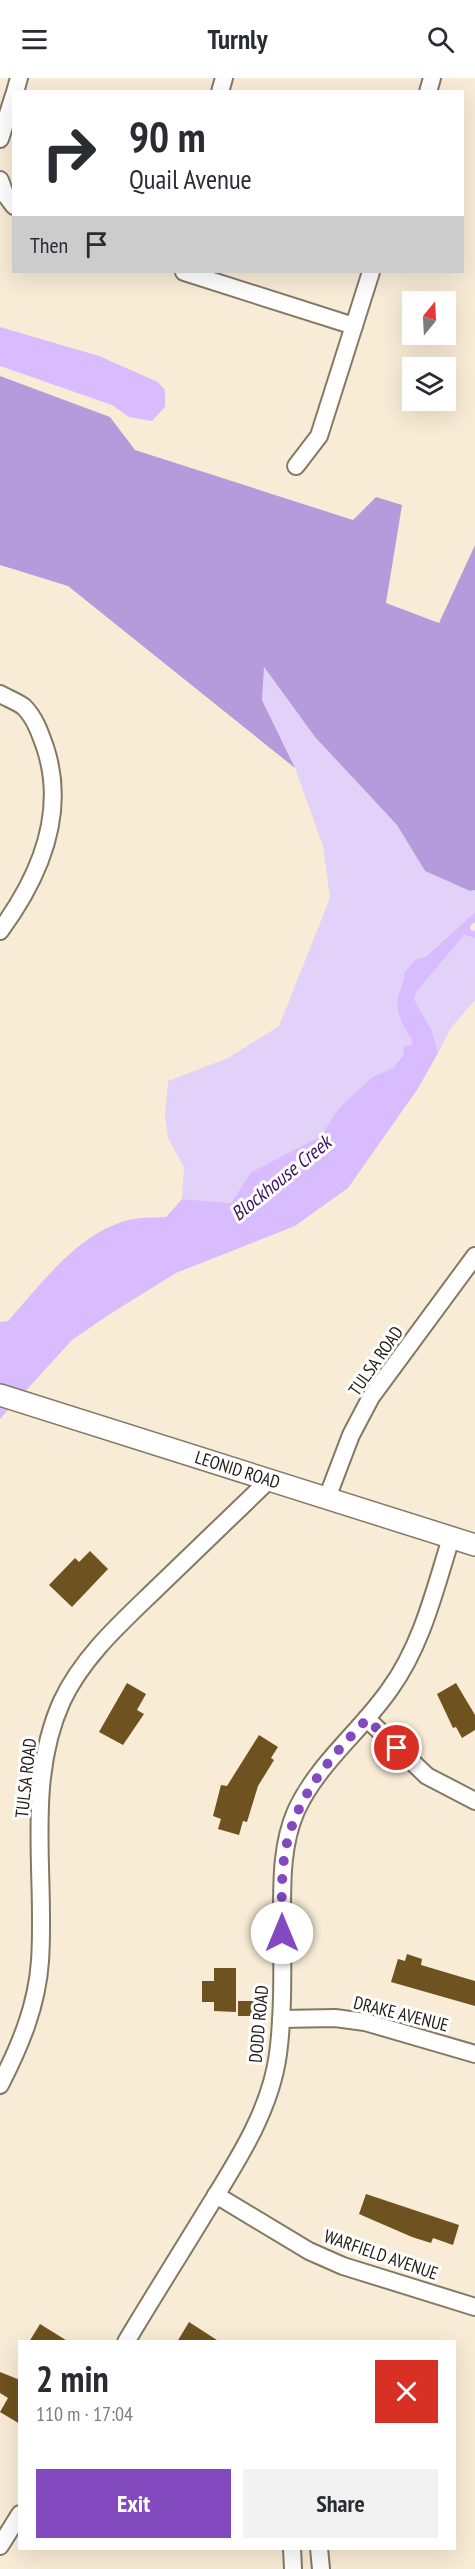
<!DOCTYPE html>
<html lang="en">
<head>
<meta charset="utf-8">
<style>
	body { margin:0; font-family:"PT Sans Narrow",sans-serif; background:#f2f2f3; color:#2b2b33; height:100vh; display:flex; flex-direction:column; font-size:22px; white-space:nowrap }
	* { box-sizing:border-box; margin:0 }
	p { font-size:20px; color:#7c7c81 }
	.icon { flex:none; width:33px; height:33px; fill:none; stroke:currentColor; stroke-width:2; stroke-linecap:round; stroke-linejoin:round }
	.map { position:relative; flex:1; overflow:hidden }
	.sheet { position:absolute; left:18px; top:2262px; width:438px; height:210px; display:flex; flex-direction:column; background:#fff; border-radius:0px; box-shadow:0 6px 24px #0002 }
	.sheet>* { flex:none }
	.hud { position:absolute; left:12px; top:12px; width:452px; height:183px; border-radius:0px; box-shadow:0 6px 24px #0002; background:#fff; color:#2b2b33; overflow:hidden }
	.needle { width:39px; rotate:18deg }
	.buttons { position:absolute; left:402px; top:213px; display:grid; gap:12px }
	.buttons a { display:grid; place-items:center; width:54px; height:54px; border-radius:0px; background:#fff; box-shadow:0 6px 24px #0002; font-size:30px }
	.pin { position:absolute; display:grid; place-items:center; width:51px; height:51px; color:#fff; margin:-26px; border:3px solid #fff; border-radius:50%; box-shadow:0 2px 6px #0007 }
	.me { position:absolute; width:66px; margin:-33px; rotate:0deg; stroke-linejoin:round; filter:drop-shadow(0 0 4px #0008) }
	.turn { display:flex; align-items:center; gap:21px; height:126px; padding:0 18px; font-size:27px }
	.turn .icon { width:78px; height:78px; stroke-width:2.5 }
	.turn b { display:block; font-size:42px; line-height:51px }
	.then { display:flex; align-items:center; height:57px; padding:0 18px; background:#0003; gap:12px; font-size:22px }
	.round { display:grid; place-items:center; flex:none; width:63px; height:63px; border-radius:0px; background:#f2f2f3 }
	.summary { display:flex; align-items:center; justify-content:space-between; height:102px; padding:0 18px }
	h1 { font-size:36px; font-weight:600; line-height:45px }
	.action { display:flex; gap:12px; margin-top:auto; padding:12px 18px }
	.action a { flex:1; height:69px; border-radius:0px; background:#8349bf; color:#fff; font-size:24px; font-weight:600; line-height:69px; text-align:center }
	.action a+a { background:#f2f2f3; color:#2b2b33 }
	header { display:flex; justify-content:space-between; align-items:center; height:78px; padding:0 18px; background:#fff; font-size:27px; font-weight:600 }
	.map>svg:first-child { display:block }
</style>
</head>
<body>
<header><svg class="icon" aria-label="menu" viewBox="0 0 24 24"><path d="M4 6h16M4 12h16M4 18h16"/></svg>Turnly<svg class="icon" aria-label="search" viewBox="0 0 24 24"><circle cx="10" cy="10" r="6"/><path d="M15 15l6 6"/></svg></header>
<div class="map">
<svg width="475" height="2491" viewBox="0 0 475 2491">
	<rect width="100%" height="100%" fill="#f9ecd6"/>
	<g fill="#e2d2f9">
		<path d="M263,588L315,659L397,747L425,793L470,813L475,812V834L425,878L416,881L404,895C404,904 401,909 398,918C394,932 404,951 412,962L411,967L404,968L403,976L393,990L372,999L338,1031L321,1058L251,1094L231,1125L182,1121L184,1089L168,1060L165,1038L168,1003L228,980L279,948L330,820L323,768L295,690L262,622Z"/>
		<polygon points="464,857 475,860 475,922 451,950 438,975 432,953 414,921 416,913"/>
	</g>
	<polygon fill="#b69bdc" points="0,298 110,339 135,372 353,442 376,419 402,427 386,525 439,545 475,467 475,812 470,813 425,793 397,747 315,659 264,589 262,622 295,690 68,508 0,487"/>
	<g fill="#d8bcff">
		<polygon points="0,249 99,278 158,304 165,312 165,329 152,343 129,339 112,327 0,288"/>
		<path d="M475,834V844L470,848L471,852L475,853V860L464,857L416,914L414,921L432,953L438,975L417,1012L348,1110L295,1148L176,1195L110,1236L72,1262L0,1341V1244L8,1243C42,1205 77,1156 128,1142C140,1139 154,1140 166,1139L182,1121L231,1125L251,1094L321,1058L338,1031L372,999L393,990L403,977L404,968L411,967L412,962C404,951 394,932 398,918C401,909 404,904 404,895L416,881L426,878Z"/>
	</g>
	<g fill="#6e521f">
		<polygon points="90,1473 108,1491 72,1529 49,1507 75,1480 79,1484"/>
		<polygon points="127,1605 146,1616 137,1632 144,1636 123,1667 99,1654"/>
		<polygon points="456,1605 475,1637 475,1652 462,1660 456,1649 453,1650 437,1616"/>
		<polygon points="259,1657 278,1669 271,1680 274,1682 258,1708 247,1744 243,1743 239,1757 218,1751 221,1741 213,1738 221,1707 227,1708"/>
		<polygon points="407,1876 422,1881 421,1887 475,1903 475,1928 391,1904 398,1881 405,1883"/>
		<polygon points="214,1890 236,1890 236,1934 214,1933 214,1924 202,1924 202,1903 214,1903"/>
		<rect x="238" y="1923" width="16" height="15"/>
		<polygon points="366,2116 459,2147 453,2167 433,2160 431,2165 412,2159 359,2136"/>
		<polygon points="189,2244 220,2264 177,2264"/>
		<polygon points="40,2246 69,2264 29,2264"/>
		<polygon points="0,2294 20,2302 20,2346 0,2334 8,2320 0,2315"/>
	</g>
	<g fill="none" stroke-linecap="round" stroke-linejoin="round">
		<defs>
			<g id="minor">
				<polyline points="15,14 19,0"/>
				<polyline points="220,14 224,0"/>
				<polyline points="428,14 432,0"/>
				<polyline points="0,61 14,17"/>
				<polyline points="0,102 5,116 14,128"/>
				<polyline points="184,194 354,248"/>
				<polyline points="296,388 319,358 371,194"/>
				<path d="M0,616C7,620 18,624 24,629C35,640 40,655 45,669C67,735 39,800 0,853"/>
				<polyline points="327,1420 351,1357 371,1319 475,1178"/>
				<polyline points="367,1641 427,1698 475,1723"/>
				<polyline points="281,1941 335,1940 365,1944 475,1976"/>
				<path d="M0,2007C20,1968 37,1928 40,1883C46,1797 25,1704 62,1623C83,1578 123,1543 158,1509C195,1473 232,1438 269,1402"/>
				<polyline points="216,2117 309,2173 343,2188 475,2229"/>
				<path d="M126,2264C151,2222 177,2181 202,2140C233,2089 270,2036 278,1976C284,1930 282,1882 282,1835C282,1801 282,1765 296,1733C318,1685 361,1653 390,1611C422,1567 435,1511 451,1460"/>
				<polyline points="0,2468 20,2436"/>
				<polyline points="292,2470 293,2491"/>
				<polyline points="319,2470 321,2491"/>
			</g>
			<g id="tertiary">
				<path id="s1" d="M0,1317L475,1467"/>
			</g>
		</defs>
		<use href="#minor" stroke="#847965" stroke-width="20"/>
		<use href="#tertiary" stroke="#847965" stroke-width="24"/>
		<use href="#minor" stroke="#fff" stroke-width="16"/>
		<use href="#tertiary" stroke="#fff" stroke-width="21"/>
	</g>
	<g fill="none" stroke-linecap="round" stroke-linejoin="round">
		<path stroke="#8349bf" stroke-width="10" stroke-dasharray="0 18" d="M282,1855C282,1834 281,1812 283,1790C288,1728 326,1684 367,1641L397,1670"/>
	</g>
	<g text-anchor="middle" stroke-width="6" stroke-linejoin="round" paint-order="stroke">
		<g font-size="18" fill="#211c15" stroke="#fff">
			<text transform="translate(376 1283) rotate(-55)" y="6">TULSA ROAD</text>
			<text dy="6" stroke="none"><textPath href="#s1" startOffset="249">LEONID ROAD</textPath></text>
			<text transform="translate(26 1700) rotate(-84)" y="6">TULSA ROAD</text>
			<text transform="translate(401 1936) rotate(14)" y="6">DRAKE AVENUE</text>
			<text transform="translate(259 1946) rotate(-85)" y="6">DODD ROAD</text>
			<text transform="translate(381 2177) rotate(19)" y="6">WARFIELD AVENUE</text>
		</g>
		<g font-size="20" font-style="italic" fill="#3b135f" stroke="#fff">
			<text transform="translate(281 1100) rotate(-39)" y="7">Blockhouse Creek</text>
		</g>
	</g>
</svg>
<div class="buttons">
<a><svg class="needle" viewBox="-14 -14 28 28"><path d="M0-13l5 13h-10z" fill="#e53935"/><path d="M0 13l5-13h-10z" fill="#7c7c81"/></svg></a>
<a><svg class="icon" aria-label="layers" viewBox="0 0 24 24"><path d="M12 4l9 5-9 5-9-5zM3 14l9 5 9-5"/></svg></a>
</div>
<div class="pin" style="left:397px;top:1670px;background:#d93025"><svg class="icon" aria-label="arrive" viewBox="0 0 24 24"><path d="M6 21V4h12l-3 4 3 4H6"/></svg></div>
<svg class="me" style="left:282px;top:1855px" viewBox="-20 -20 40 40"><circle r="19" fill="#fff"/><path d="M0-13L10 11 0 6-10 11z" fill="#8349bf"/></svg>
<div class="hud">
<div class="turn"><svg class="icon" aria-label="right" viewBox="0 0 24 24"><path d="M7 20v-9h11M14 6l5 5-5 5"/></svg><div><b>90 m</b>Quail Avenue</div></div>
<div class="then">Then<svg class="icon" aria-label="arrive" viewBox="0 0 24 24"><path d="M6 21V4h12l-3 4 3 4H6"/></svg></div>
</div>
<section class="sheet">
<div class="summary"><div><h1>2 min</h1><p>110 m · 17:04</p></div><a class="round" style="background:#d93025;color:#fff"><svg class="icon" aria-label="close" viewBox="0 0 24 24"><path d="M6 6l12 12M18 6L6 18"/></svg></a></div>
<div class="action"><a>Exit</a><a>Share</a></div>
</section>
</div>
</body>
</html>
